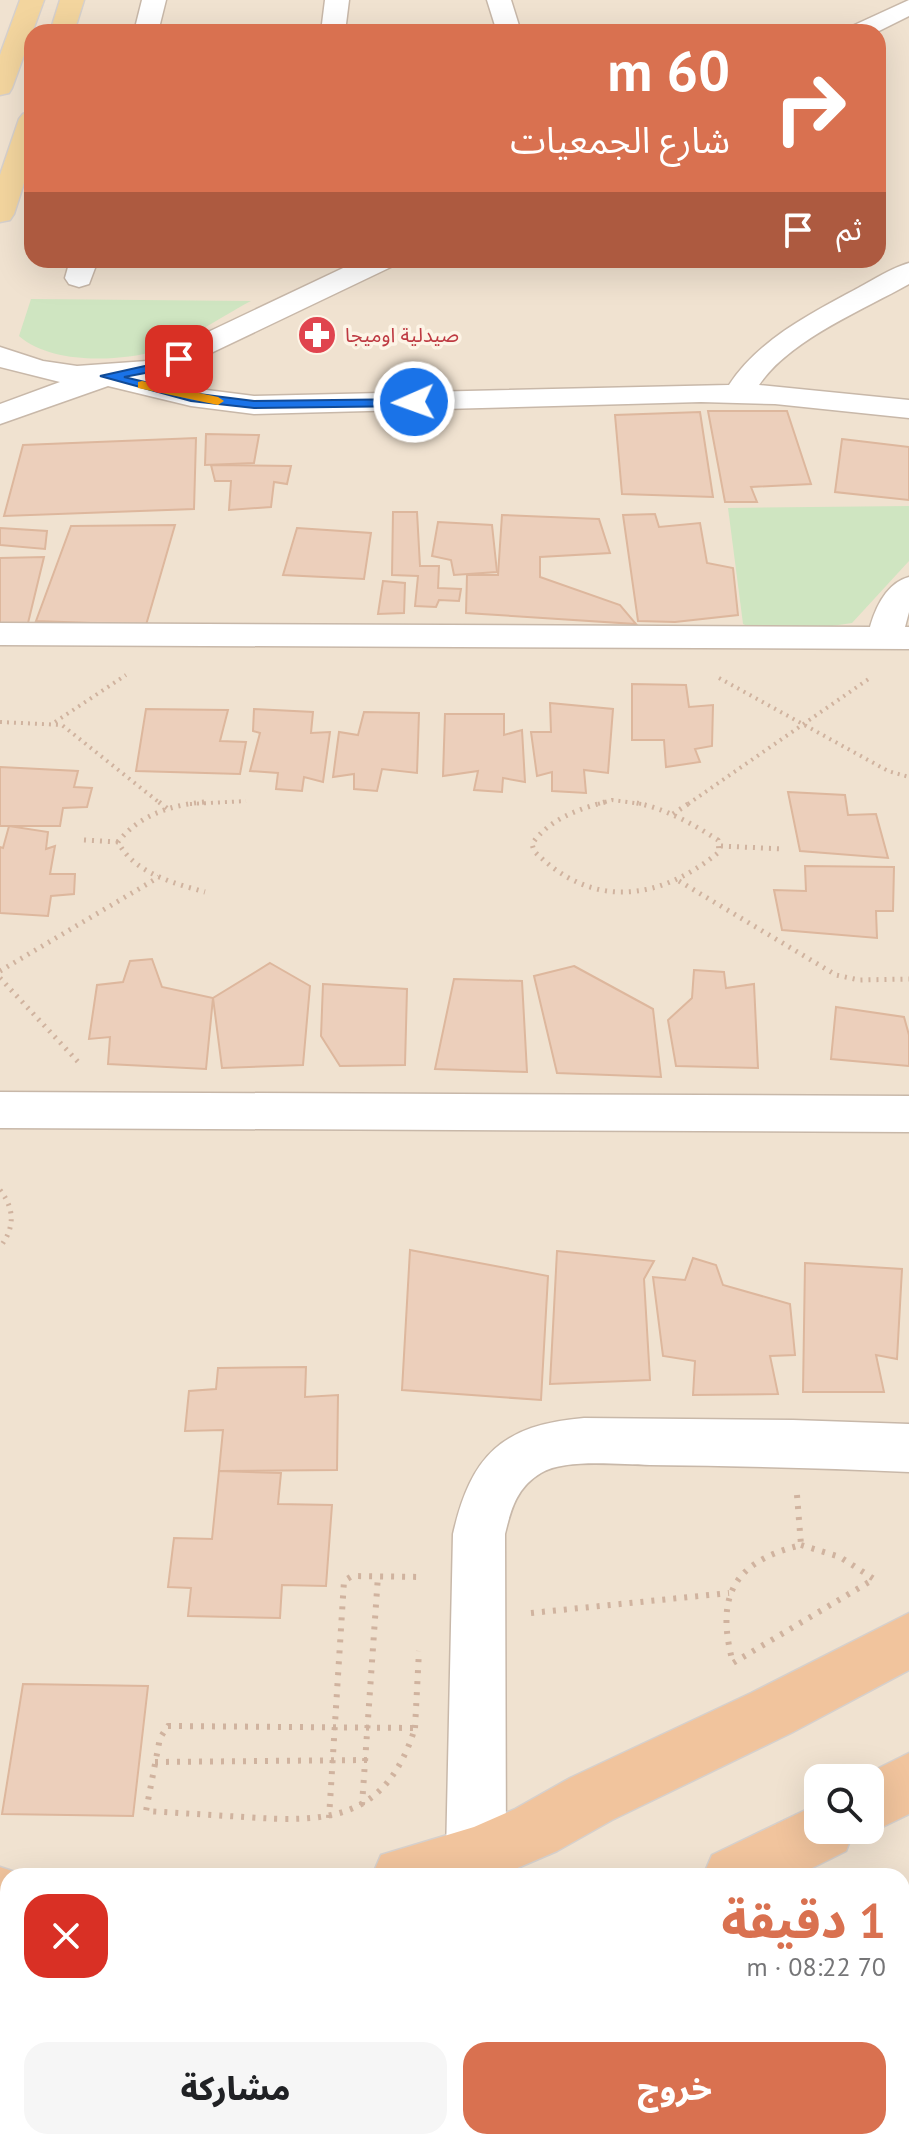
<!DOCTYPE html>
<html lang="ar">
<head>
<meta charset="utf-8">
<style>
	body { margin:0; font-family:"PT Sans","Noto Sans Arabic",sans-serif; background:#f6f6f6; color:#202124; direction:rtl; height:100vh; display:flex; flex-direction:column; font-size:30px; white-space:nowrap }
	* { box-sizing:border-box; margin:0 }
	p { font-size:26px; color:#757577 }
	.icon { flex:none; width:44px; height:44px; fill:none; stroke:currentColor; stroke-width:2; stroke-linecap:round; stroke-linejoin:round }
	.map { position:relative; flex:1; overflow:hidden; direction:ltr }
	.side { position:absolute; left:0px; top:1868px; width:910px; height:282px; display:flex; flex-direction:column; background:#fff; border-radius:24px 24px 0 0; box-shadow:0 8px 32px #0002; direction:rtl }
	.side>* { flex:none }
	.banner { position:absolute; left:24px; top:24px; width:862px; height:244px; border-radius:24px; box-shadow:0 8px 32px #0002; direction:rtl; background:#d97150; color:#fff; overflow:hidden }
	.fabs { position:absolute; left:804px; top:1764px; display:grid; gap:16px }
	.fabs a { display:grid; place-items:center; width:80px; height:80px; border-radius:16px; background:#fff; box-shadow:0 8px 32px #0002; font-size:40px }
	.pin { position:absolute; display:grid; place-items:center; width:68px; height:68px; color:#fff; margin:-34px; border-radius:16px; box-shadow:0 4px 12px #0006 }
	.me { position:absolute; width:88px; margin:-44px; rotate:268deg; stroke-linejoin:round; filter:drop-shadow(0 0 6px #0008) }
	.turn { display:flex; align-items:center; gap:28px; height:168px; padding:0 24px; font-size:36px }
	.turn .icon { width:104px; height:104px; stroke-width:2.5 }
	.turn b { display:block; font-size:56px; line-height:68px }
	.then { display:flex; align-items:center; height:76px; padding:0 24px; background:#0003; gap:16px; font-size:30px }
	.round { display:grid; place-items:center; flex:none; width:84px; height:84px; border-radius:24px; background:#f6f6f6 }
	.head { display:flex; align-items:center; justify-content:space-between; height:136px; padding:0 24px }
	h1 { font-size:48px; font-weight:800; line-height:60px; color:#d97150 }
	.cta { display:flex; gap:16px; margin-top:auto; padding:16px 24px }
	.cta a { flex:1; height:92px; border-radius:24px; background:#d97150; color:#fff; font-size:32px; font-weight:800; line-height:92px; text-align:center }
	.cta a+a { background:#f6f6f6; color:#202124 }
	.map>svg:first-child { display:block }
</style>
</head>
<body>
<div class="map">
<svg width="909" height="2149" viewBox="0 0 909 2149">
	<rect width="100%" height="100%" fill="#f9f0e1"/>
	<path fill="#f0e2d0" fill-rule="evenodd" d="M0,0H909V2149H0ZM32,32H878V260H32ZM818,1778H870V1830H818ZM8,1876H902V2142H8Z"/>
	<g fill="#cfe5c1">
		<path d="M31,299L251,301C226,314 182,343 157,351C116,362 51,364 19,336Z"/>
		<polygon points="909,506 909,561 852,623 812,629 758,631 743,624 728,508"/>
	</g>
	<g fill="#eccfbb" stroke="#ddb79d" stroke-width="2">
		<polygon points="708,411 787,411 811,484 751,487 757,502 725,502"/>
		<polygon points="700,412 713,497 622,494 615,415"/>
		<polygon points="206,434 259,435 254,463 205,465"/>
		<polygon points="196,438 194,509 4,516 23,445"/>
		<polygon points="842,439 909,447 909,500 835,492"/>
		<polygon points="211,465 291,466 287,484 274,482 271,507 229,510 231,481 215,481"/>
		<polygon points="393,512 417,512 420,566 439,566 438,588 461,589 459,601 439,600 436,607 415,606 418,576 392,575"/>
		<polygon points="655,514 659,527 700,523 707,563 733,568 738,615 675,622 638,621 623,515"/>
		<polygon points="502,515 599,519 610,553 540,557 540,577 620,605 636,624 466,613 467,575 498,575"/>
		<polygon points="438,522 492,525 497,572 454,575 451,560 432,556"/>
		<polygon points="175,525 146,625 36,621 71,526"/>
		<polygon points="0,528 47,531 45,549 0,545"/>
		<polygon points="297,528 371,533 364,579 283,575"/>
		<polygon points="44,557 28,623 0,623 0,558"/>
		<polygon points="383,581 405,583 404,613 378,614"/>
		<polygon points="632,684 686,685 689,707 713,705 712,746 695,749 700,762 666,767 664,740 632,740"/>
		<polygon points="550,703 613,709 608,773 584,770 586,793 552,791 552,772 537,776 531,732 551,732"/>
		<polygon points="146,709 228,710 220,741 246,742 240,774 136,771"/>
		<polygon points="254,709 313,712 311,733 330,732 323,782 304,777 302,791 276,789 278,773 250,771 260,733 253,731"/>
		<polygon points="364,712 419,713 417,773 382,769 377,791 354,789 354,774 333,777 339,732 358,735"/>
		<polygon points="445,714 504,714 504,735 522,730 525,782 503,778 502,792 474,790 478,771 443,776"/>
		<polygon points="0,767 78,771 74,787 92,788 87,807 63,808 60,826 0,826"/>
		<polygon points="788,792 845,795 848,815 876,814 888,858 800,851"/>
		<polygon points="9,826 48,832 46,849 55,846 50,874 75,874 74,894 51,896 48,916 0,913 0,847 3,848"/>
		<polygon points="805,866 894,867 893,911 876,911 877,938 782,930 774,890 806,891"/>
		<polygon points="152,959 162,987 213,998 206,1069 108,1064 110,1037 89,1039 97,985 123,982 130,961"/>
		<polygon points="270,963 310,986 303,1065 222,1068 213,998"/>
		<polygon points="574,966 653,1009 661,1077 557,1073 534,976"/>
		<polygon points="694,970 724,972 726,988 754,984 758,1068 676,1066 668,1020 692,998"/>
		<polygon points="454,979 522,981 527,1072 435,1069"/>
		<polygon points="323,984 407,989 405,1065 340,1066 321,1036"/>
		<polygon points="836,1007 904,1017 909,1035 909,1066 831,1059"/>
		<polygon points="410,1250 548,1276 541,1400 402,1390"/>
		<polygon points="557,1251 654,1261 644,1279 650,1380 550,1384"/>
		<polygon points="693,1258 716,1265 723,1285 790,1304 795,1355 770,1356 778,1394 693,1395 695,1361 663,1356 653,1277 685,1280"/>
		<polygon points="805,1263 902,1269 897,1359 876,1355 884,1392 803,1392"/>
		<polygon points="306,1367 305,1397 338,1395 337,1470 219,1471 223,1430 185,1431 189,1391 216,1389 218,1368"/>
		<polygon points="219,1471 281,1473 278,1504 332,1505 326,1586 282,1585 280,1618 188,1616 191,1588 168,1587 174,1538 212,1539"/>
		<polygon points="23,1684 148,1686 133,1816 2,1814"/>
	</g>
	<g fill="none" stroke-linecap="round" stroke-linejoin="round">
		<defs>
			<g id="minor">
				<polygon points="142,0 166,0 158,32 134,32"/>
				<polygon points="325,0 349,0 345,32 321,32"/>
				<polygon points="487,0 511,0 521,32 497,32"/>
				<polygon points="909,0 909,16 877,32 846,32 850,27"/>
				<polygon points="70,260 98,260 89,284 79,287 69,284 65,278"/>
				<path d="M360,260H397L393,266L167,374L151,378L191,388L254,396L729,385C759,339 812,313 858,288C875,279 891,268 909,263V284C863,310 789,340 759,385L909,400V418L775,404L701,402L254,414L191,406L108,386L0,424V404L60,382L0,367V347L43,361L77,366L147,361Z"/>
				<path d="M909,577V612L905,627H909V649L0,645V623L870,627C876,606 887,583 909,577Z"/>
				<polygon points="0,1092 909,1096 909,1132 0,1128"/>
				<path d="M584,1418L793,1420L909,1424V1472C823,1468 737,1466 650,1465C621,1465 566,1458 541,1473C517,1487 511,1509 505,1534L506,1856L497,1876H455L446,1856L453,1534C471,1455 502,1425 584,1418Z"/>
			</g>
			<g id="primary">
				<polygon points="20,0 44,0 12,88 9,93 0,95 0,55"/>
				<polygon points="60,0 84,0 74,32 50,32"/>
				<polygon points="32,111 32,158 14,214 10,220 0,222 0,175 19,119 23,114"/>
			</g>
			<g id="trunk">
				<polygon points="909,1613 909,1670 791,1733 612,1820 557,1851 499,1876 372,1876 381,1855 474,1827 515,1809 570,1778 751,1693"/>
				<polygon points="909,1753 909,1814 870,1833 863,1830 870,1830 870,1778 859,1778"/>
				<polygon points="818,1804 818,1830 854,1830 846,1851 796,1876 703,1876 712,1855"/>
				<polygon points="0,1867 27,1876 8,1876 8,1928 0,1927"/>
				<polygon points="909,1903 909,1966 902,1968 902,1906"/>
				<polygon points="8,1992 8,2054 0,2056 0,1994"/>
				<polygon points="903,2119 909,2134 909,2149 836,2149 838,2142 902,2142"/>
				<polygon points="25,2142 108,2142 105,2149 23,2149"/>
				<polygon points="455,2142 533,2142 530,2149 453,2149"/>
			</g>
		</defs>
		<use href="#minor" stroke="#c8b8a9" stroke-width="3"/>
		<use href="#primary" stroke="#d6d0cc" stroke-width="3"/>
		<use href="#trunk" stroke="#d6d0cc" stroke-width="3"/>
		<g stroke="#d0b39f" stroke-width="4" stroke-dasharray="2 5" stroke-linecap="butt">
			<polyline points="719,678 888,771 909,777"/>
			<polyline points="0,722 62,725 161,804"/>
			<polyline points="55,722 126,675"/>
			<polyline points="190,804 246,801"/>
			<polyline points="598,804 612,800 642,804"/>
			<polyline points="688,804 870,678"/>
		</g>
		<g stroke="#d0b39f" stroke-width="5" stroke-dasharray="2 6" stroke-linecap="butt">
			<polyline points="159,802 168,809"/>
			<path d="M204,802C171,805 139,815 118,842C134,873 173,883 205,892"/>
			<path d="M605,802C578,809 548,820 532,844L534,851C592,910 659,901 719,852L718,840C691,823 663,807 631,802"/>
			<polyline points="673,814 691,802"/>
			<polyline points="84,840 118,842"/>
			<polyline points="721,846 784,849"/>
			<polyline points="679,881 836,975 859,980 909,979"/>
			<polyline points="0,971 159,877"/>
			<polyline points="0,978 81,1065"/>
			<path d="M0,1190C15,1209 15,1228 0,1247"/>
		</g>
		<g stroke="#d0b39f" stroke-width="6" stroke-dasharray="3 8" stroke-linecap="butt">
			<polyline points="797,1495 801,1545"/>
			<path d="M801,1545L840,1557L874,1579L733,1663C715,1596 733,1562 801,1545Z"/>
			<polyline points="531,1613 729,1593"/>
			<path d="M168,1726L415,1728C386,1820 329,1823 244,1817C212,1815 179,1813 146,1811L160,1738Z"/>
			<polyline points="415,1728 419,1651"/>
			<polyline points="155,1762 367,1760"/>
			<polyline points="362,1805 378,1576"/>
			<polyline points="329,1818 344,1581 352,1576 424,1577"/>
		</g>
		<use href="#minor" fill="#fff" fill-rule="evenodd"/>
		<use href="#primary" fill="#f3d59e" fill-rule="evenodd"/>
		<use href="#trunk" fill="#f1c49d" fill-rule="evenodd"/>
	</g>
	<polygon fill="#1a73e8" stroke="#114b97" stroke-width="2" points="179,355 185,359 183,361 161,370 124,377 191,393 254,401 414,399 420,402 414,406 254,408 191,401 100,376 154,364"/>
	<polygon fill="#f59e0b" points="142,381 218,397 224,401 218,405 138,388 138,382"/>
	<defs>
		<symbol id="pharmacy-disc" viewBox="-11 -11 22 22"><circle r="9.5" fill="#e0444e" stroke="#fdf4e6"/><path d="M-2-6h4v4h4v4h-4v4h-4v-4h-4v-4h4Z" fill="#fff"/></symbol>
	</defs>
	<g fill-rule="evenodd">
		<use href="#pharmacy-disc" x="295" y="313" width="44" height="44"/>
	</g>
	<g text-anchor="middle" stroke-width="7" stroke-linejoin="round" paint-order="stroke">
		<g font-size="20" fill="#be3a42" stroke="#fdf4e6" text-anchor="start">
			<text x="345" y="342">صيدلية اوميجا</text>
		</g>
	</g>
</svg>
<div class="fabs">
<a><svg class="icon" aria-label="search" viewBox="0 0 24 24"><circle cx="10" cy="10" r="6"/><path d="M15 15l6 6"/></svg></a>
</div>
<div class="pin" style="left:179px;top:359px;background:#d93025"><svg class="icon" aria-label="arrive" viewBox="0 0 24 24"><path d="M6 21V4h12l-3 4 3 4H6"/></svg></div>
<svg class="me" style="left:414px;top:402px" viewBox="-20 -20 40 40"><circle r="17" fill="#1a73e8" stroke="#fff" stroke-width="3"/><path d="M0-11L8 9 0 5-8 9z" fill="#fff"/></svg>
<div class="banner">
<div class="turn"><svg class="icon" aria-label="right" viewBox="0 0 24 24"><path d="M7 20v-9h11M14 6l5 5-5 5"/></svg><div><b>60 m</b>شارع الجمعيات</div></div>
<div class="then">ثم<svg class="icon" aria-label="arrive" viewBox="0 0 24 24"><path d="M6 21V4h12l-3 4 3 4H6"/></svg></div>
</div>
<section class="side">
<div class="head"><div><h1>1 دقيقة</h1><p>70 m · 08:22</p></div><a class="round" style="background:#d93025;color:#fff"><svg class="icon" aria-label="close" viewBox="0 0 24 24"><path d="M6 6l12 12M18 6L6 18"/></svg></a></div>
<div class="cta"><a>خروج</a><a>مشاركة</a></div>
</section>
</div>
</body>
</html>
